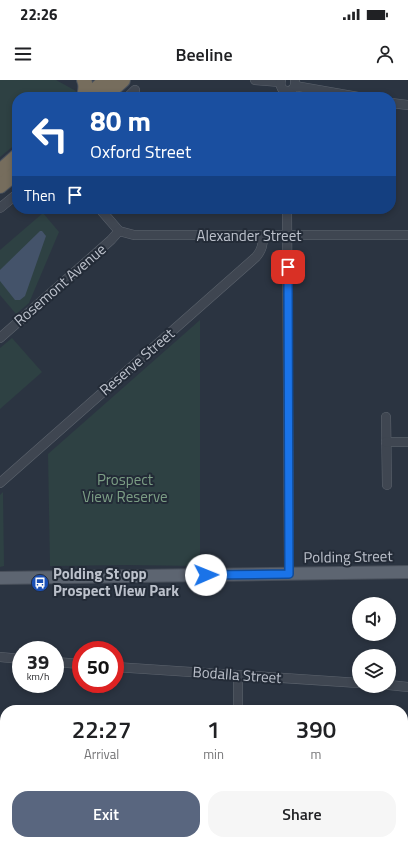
<!DOCTYPE html>
<html lang="en">
<head>
<meta charset="utf-8">
<style>
	body { margin:0; font-family:"Titillium Web",sans-serif; background:#f6f6f6; color:#202124; height:100vh; display:flex; flex-direction:column; font-size:15px; white-space:nowrap }
	* { box-sizing:border-box; margin:0 }
	p { font-size:13px; color:#757577 }
	.icon { flex:none; width:22px; height:22px; fill:none; stroke:currentColor; stroke-width:2; stroke-linecap:round; stroke-linejoin:round }
	.map { position:relative; flex:1; overflow:hidden }
	.details { position:absolute; left:0px; top:625px; width:408px; height:140px; display:flex; flex-direction:column; background:#fff; border-radius:16px 16px 0 0; box-shadow:0 2px 6px #0003 }
	.details>* { flex:none }
	.hud { position:absolute; left:12px; top:12px; width:384px; height:122px; border-radius:16px; box-shadow:0 2px 6px #0003; background:#1a4fa0; color:#fff; overflow:hidden }
	.controls { position:absolute; left:352px; top:517px; display:grid; gap:8px }
	.controls a { display:grid; place-items:center; width:44px; height:44px; border-radius:50%; background:#fff; box-shadow:0 2px 6px #0003; font-size:20px }
	.speed { position:absolute; left:12px; top:561px; display:flex; gap:8px; font-size:20px; font-weight:700; text-align:center }
	.speed>* { display:grid; place-content:center; width:52px; height:52px; border-radius:50%; background:#fff; box-shadow:0 2px 6px #0003; line-height:1 }
	.speed small { font-size:10px; font-weight:400 }
	.speed .limit { border:6px solid #d22; background:#fff; color:#111 }
	.pin { position:absolute; display:grid; place-items:center; width:34px; height:34px; color:#fff; margin:-17px; border-radius:8px; box-shadow:0 2px 6px #0006 }
	.me { position:absolute; width:44px; margin:-22px; rotate:89deg; stroke-linejoin:round; filter:drop-shadow(0 0 3px #0008) }
	.turn { display:flex; align-items:center; gap:14px; height:84px; padding:0 12px; font-size:18px }
	.turn .icon { width:52px; height:52px; stroke-width:2.5 }
	.turn b { display:block; font-size:28px; line-height:34px }
	.then { display:flex; align-items:center; height:38px; padding:0 12px; background:#0003; gap:8px; font-size:15px }
	.eta { display:flex; justify-content:space-evenly; align-items:center; height:68px; text-align:center }
	.eta b { font-size:24px; font-weight:600; line-height:28px }
	.primary-button { display:flex; gap:8px; margin-top:auto; padding:8px 12px }
	.primary-button a { flex:1; height:46px; border-radius:16px; background:#59667f; color:#fff; font-size:16px; font-weight:600; line-height:46px; text-align:center }
	.primary-button a+a { background:#f6f6f6; color:#202124 }
	.status { display:flex; justify-content:space-between; align-items:center; height:28px; padding:0 20px; background:#fff; direction:ltr }
	.status svg { height:11px; fill:currentColor }
	header { display:flex; justify-content:space-between; align-items:center; height:52px; padding:0 12px; background:#fff; font-size:18px; font-weight:600 }
	.map>svg:first-child { display:block }
</style>
</head>
<body>
<div class="status"><b>22:26</b><svg viewBox="0 0 49 12"><path d="M0 12V9h3v3zM5 12V6h3v6zM10 12V3h3v9zM15 12V0h3v12zM26 1h20v11H26zM47 4h2v5h-2z"/></svg></div>
<header><svg class="icon" aria-label="menu" viewBox="0 0 24 24"><path d="M4 6h16M4 12h16M4 18h16"/></svg>Beeline<svg class="icon" aria-label="person" viewBox="0 0 24 24"><circle cx="12" cy="8" r="4"/><path d="M4 21q1-7 8-7t8 7"/></svg></header>
<div class="map">
<svg width="408" height="765" viewBox="0 0 408 765">
	<rect width="100%" height="100%" fill="#2b3441"/>
	<g fill="#2e4143">
		<polygon points="0,0 56,0 76,11 75,15 72,17 17,17 17,63 0,77"/>
		<polygon points="43,133 59,152 29,223 16,234 0,215 0,170"/>
		<polygon points="200,240 200,486 125,485 50,486 48,374"/>
		<polygon points="12,258 42,292 0,329 0,268"/>
		<polygon points="3,412 4,486 0,487 0,415"/>
	</g>
	<polygon fill="#44536a" points="40,151 42,151 46,156 25,216 20,220 15,220 0,201 0,190"/>
	<g fill="none" stroke-linecap="round" stroke-linejoin="round">
		<defs>
			<g id="minor">
				<polyline points="255,0 280,2"/>
				<path d="M281,0C277,14 297,15 295,1"/>
				<polyline points="295,6 358,17"/>
				<polyline points="128,17 135,10"/>
				<polyline points="391,23 408,25"/>
				<polyline points="0,128 17,114"/>
				<polyline points="100,129 119,151 134,155 408,155"/>
				<polyline points="287,129 289,494"/>
				<polyline points="0,258 111,160 119,151"/>
				<polyline points="386,337 387,405"/>
				<polyline points="386,362 408,362"/>
				<path d="M0,403L256,177C262,170 263,164 263,156"/>
				<polyline points="0,577 21,579"/>
				<polyline points="55,582 81,584"/>
				<polyline points="115,587 359,603"/>
				<polyline points="238,595 238,630"/>
				<polyline points="389,605 408,607"/>
				<polyline points="0,662 5,662"/>
				<polyline points="403,692 408,693"/>
				<polyline points="0,748 5,748"/>
				<polyline points="166,760 235,765"/>
			</g>
			<polyline id="major" points="0,498 408,492"/>
			<g id="highway">
				<path d="M84,0C87,6 85,11 84,17"/>
				<polyline points="87,17 106,0"/>
				<polyline points="104,17 123,0"/>
				<polyline points="0,91 17,76"/>
				<polyline points="0,106 17,92"/>
			</g>
		</defs>
		<use href="#minor" stroke="#5d646e" stroke-width="10"/>
		<use href="#major" stroke="#484f5a" stroke-width="14"/>
		<use href="#highway" stroke="#49515c" stroke-width="16"/>
		<use href="#minor" stroke="#3f4651" stroke-width="9"/>
		<use href="#major" stroke="#5d6571" stroke-width="12"/>
		<use href="#highway" stroke="#766d5d" stroke-width="14"/>
	</g>
	<g fill="none" stroke-linecap="round" stroke-linejoin="round">
		<defs>
			<polyline id="route" points="206,495 289,494 288,187"/>
		</defs>
		<use href="#route" stroke="#114b97" stroke-width="10"/>
		<use href="#route" stroke="#1a73e8" stroke-width="7"/>
	</g>
	<defs>
		<symbol id="bus-disc" viewBox="-11 -11 22 22"><circle r="9.5" fill="#1a4fb4" stroke="#232b37"/><path d="M-5-6H5V4H4V6H2V4H-2V6H-4V4H-5ZM-3.5-4V0h7V-4ZM-3.5 1.2v1.5H-2V1.2ZM2 1.2v1.5H3.5V1.2Z" fill="#fff"/></symbol>
	</defs>
	<g fill-rule="evenodd">
		<use href="#bus-disc" x="30" y="493" width="20" height="20"/>
	</g>
	<g text-anchor="middle" stroke-width="4" stroke-linejoin="round" paint-order="stroke">
		<g font-size="15" fill="#bcc1cb" stroke="#232b37">
			<text x="249" y="161">Alexander Street</text>
			<text transform="translate(60 205) rotate(-41)" y="5">Rosemont Avenue</text>
			<text transform="translate(137 282) rotate(-41)" y="5">Reserve Street</text>
			<text transform="translate(348 477) rotate(-1)" y="5">Polding Street</text>
			<text transform="translate(237 595) rotate(4)" y="5">Bodalla Street</text>
		</g>
		<g font-size="15" fill="#7c9e85" stroke="#232b37">
			<text x="125" y="405">Prospect<tspan x="125" dy="17">View Reserve</tspan></text>
		</g>
		<g font-size="15" font-weight="bold" fill="#bcc1cb" stroke="#232b37" text-anchor="start">
			<text x="53" y="499">Polding St opp<tspan x="53" dy="17">Prospect View Park</tspan></text>
		</g>
	</g>
</svg>
<div class="controls">
<a><svg class="icon" aria-label="sound" viewBox="0 0 24 24"><path d="M4 9h4l5-4v14l-5-4H4zM17 9q2 3 0 6"/></svg></a>
<a><svg class="icon" aria-label="layers" viewBox="0 0 24 24"><path d="M12 4l9 5-9 5-9-5zM3 14l9 5 9-5"/></svg></a>
</div>
<div class="speed"><div>39<small>km/h</small></div><div class="limit">50</div></div>
<div class="pin" style="left:288px;top:187px;background:#d93025"><svg class="icon" aria-label="arrive" viewBox="0 0 24 24"><path d="M6 21V4h12l-3 4 3 4H6"/></svg></div>
<svg class="me" style="left:206px;top:495px" viewBox="-20 -20 40 40"><circle r="19" fill="#fff"/><path d="M0-13L10 11 0 6-10 11z" fill="#1a73e8"/></svg>
<div class="hud">
<div class="turn"><svg class="icon" aria-label="left" viewBox="0 0 24 24"><path d="M17 20v-9H6M10 6l-5 5 5 5"/></svg><div><b>80 m</b>Oxford Street</div></div>
<div class="then">Then<svg class="icon" aria-label="arrive" viewBox="0 0 24 24"><path d="M6 21V4h12l-3 4 3 4H6"/></svg></div>
</div>
<section class="details">
<div class="eta">
<div><b>22:27</b><p>Arrival</p></div>
<div><b>1</b><p>min</p></div>
<div><b>390</b><p>m</p></div>
</div>
<div class="primary-button"><a>Exit</a><a>Share</a></div>
</section>
</div>
</body>
</html>
